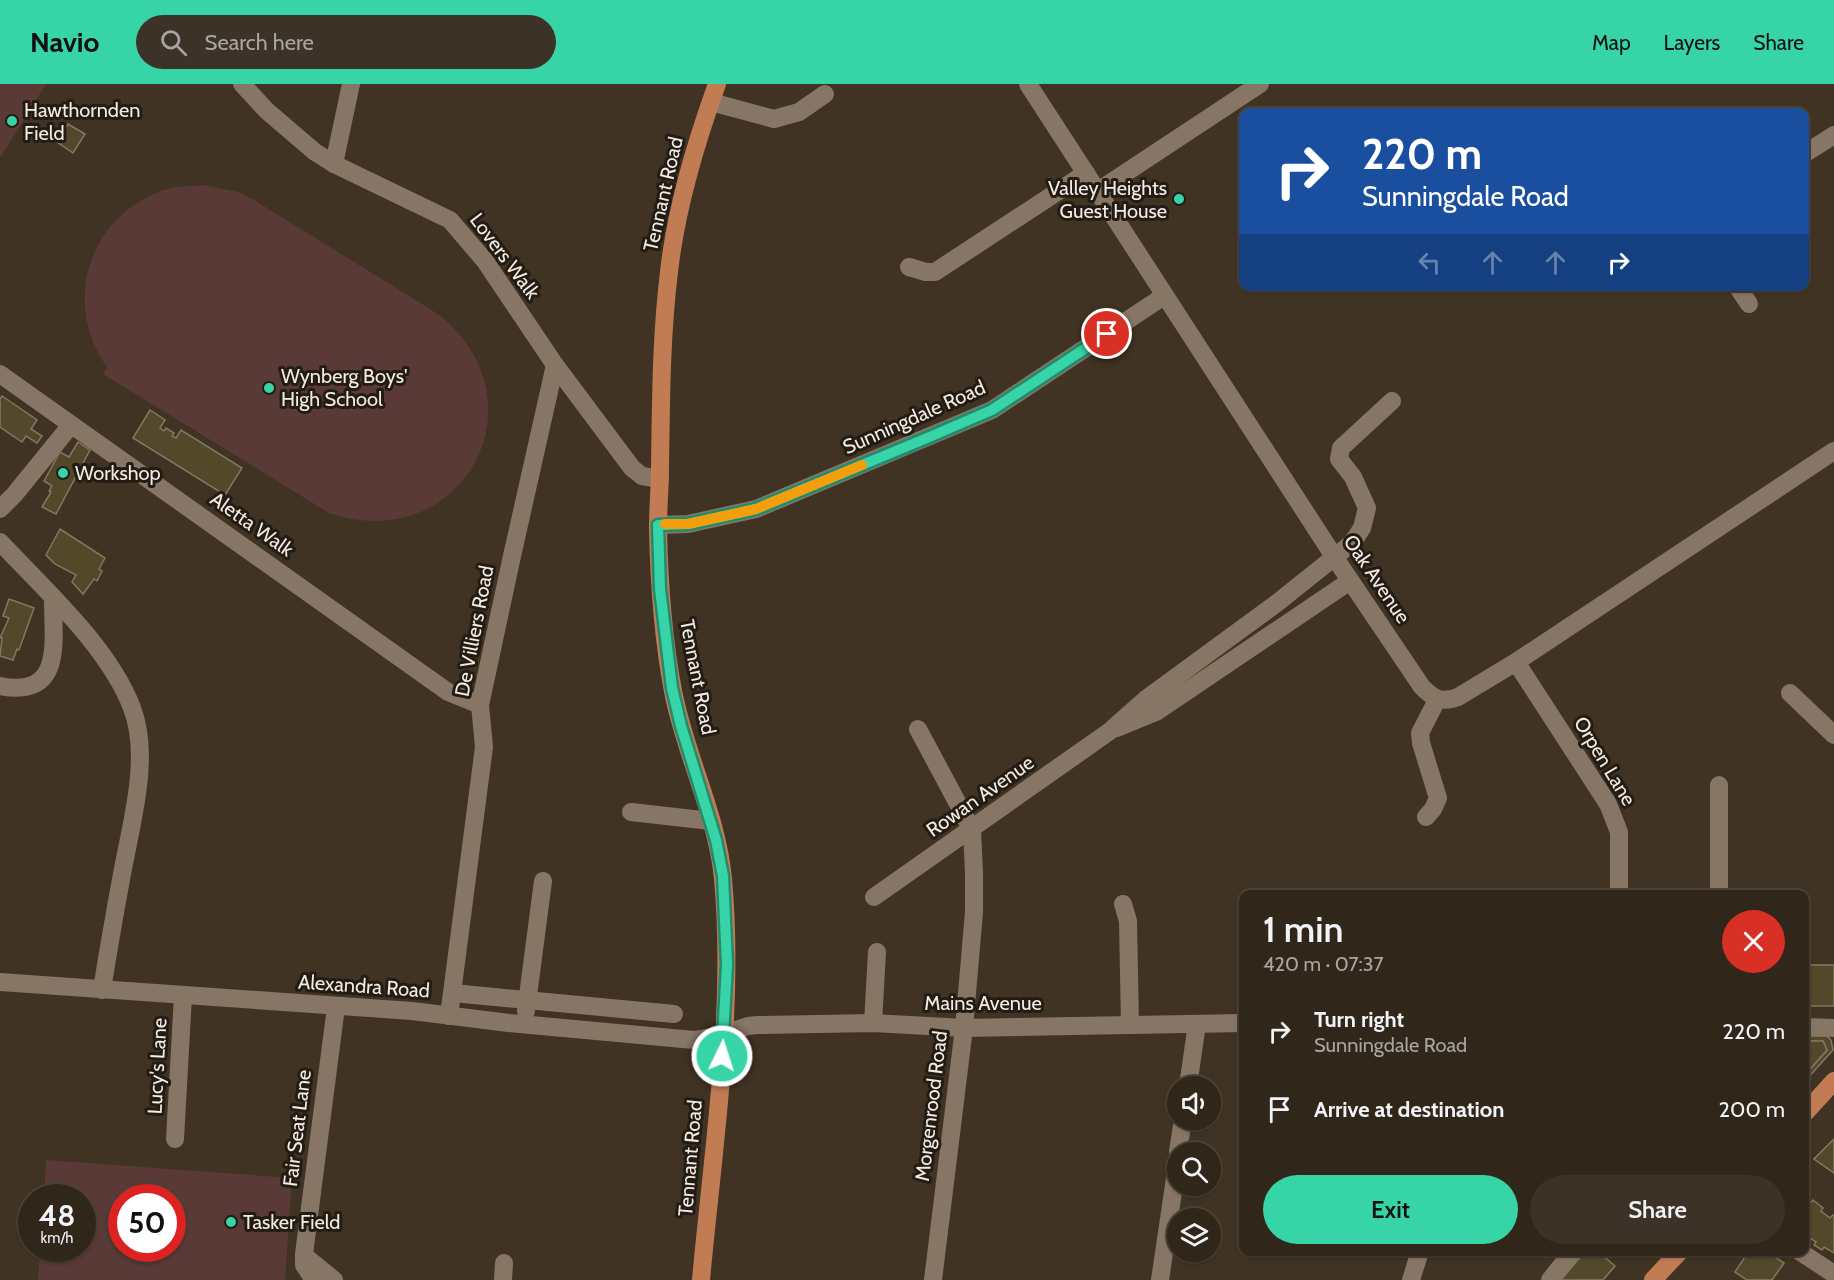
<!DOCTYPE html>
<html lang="en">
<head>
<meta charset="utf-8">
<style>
	body { margin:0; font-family:Cabin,sans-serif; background:#3d3227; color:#f1f3f6; height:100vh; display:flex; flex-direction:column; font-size:22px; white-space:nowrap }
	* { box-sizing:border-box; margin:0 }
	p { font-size:20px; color:#a8a5a2 }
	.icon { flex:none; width:33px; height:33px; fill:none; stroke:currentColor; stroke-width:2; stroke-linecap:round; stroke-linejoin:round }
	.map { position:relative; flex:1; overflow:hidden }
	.panel { position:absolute; left:1239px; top:806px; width:570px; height:366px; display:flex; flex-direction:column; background:#31261a; border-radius:12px; box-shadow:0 2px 4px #0004,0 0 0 2px #4c4339 }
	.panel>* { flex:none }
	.hud { position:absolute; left:1239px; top:24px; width:570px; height:183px; border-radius:12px; box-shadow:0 2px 4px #0004,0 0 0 2px #4c4339; background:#1a4fa0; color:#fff; overflow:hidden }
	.controls { position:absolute; left:1167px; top:992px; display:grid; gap:12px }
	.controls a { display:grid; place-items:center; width:54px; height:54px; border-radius:50%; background:#31261a; box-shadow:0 2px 4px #0004,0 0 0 2px #4c4339; font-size:30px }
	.speed { position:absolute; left:18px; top:1100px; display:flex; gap:12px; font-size:30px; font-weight:700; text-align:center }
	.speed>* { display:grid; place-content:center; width:78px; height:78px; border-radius:50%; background:#31261a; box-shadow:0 2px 4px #0004,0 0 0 2px #4c4339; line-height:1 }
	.speed small { font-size:15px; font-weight:400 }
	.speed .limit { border:9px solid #d22; background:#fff; color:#111 }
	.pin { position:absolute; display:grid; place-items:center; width:51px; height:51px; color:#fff; margin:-26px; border:3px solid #fff; border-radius:50%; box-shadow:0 2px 6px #0007 }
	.me { position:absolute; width:66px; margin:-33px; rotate:4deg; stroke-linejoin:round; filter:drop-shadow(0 0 4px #0008) }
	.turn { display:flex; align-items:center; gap:21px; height:126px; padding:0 24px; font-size:27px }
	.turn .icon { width:78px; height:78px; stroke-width:2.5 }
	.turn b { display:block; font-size:42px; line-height:51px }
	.lanes { display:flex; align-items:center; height:57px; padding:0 24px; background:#0003; justify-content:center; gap:30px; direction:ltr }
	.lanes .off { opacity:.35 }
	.round { display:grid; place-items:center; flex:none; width:63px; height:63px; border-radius:32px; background:#3d3227 }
	.overview { display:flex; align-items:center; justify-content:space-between; height:102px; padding:0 24px }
	h1 { font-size:36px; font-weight:600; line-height:45px }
	.cta { display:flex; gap:12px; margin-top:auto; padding:12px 24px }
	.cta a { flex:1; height:69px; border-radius:36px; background:#36d4a7; color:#111; font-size:24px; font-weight:600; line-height:69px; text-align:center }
	.cta a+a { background:#3d3227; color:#f1f3f6 }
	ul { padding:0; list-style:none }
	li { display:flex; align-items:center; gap:18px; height:78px; padding:0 24px }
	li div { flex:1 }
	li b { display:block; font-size:22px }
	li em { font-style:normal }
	header { display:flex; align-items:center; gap:36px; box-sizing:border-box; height:84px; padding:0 30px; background:#36d4a7; color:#111 }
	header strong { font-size:28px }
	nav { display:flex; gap:33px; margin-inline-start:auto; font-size:21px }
	.search { width:420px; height:54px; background:#3d3227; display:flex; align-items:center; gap:15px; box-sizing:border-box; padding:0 21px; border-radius:33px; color:#a8a5a2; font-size:22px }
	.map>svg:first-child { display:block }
</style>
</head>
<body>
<header>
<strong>Navio</strong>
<div class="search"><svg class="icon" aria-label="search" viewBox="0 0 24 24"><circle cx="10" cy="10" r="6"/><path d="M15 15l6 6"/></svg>Search here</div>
<nav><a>Map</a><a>Layers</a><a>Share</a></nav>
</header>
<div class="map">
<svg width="1834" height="1196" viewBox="0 0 1834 1196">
	<rect width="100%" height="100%" fill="#413323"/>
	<g fill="#593a37" fill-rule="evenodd">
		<polygon points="0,0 46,0 0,74"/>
		<path d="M203,101L238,108L254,116L438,230C548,317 462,474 329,429L103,290L107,283C65,225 84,143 150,112C166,103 185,102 203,101Z"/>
		<path d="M46,1076L292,1094L285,1196H38L40,1164H82V1113H44ZM122,1113H172V1164H122Z"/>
	</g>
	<g fill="#54482a" stroke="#817863" stroke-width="1.5">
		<polygon points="68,40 85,50 73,69 57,58"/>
		<polygon points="2,312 37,336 31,345 42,352 37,359 26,352 22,358 0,343 0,315"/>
		<polygon points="150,326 165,336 160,344 164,347 166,344 174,349 172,352 176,354 181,346 242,384 225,411 133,354"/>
		<polygon points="78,358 90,366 56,430 42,423 51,408 49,407 52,402 44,397 60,368 69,373"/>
		<polygon points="60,445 105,474 99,485 102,487 97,497 94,495 83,510 72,498 76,491 55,480 46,471"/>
		<polygon points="9,515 34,524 19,566 17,565 13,576 0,572 2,554 0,554 9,534 3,532"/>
		<rect x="1804" y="881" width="30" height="41"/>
		<polygon points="1804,952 1827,952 1831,956 1833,966 1804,998 1804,992 1827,966 1823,957 1804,957"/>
		<polygon points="1804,957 1823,957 1827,966 1804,992"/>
		<polygon points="1834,1055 1834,1089 1814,1075"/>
		<polygon points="1813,1116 1823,1124 1821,1127 1830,1134 1833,1131 1834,1132 1834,1169 1824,1163 1822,1166 1814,1161 1816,1158 1804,1150 1804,1117 1809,1121"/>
		<polygon points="1749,1167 1766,1167 1784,1179 1772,1196 1747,1196 1735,1188"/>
		<polygon points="1583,1170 1602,1171 1615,1182 1603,1196 1561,1196"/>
	</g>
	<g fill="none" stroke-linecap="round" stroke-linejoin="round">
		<g stroke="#877665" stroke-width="18">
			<polyline points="242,0 267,27 315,68 334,80 450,136 485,177 555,281 632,384 642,392 660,395"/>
			<path d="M1028,0L1335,474L1422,603C1434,615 1441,619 1458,613L1516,578L1834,367"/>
			<polyline points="711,18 774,35 799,28 825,10"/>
			<polyline points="1804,70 1834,51"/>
			<polyline points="334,80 351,0"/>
			<polyline points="1098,107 1260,0"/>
			<polyline points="909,183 926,188 935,188 1086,89"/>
			<polyline points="1737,202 1749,220"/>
			<polyline points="0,290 448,608 480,621"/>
			<polyline points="0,425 14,411 71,341"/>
			<polyline points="658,441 688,440 756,425 992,326 1164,212"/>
			<path d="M0,458C44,505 109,563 132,624C151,673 131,740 122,790C115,828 108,867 102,906"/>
			<polyline points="1516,578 1608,720 1619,748 1619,810"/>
			<path d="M0,602C64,614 53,559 53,515"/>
			<polyline points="1790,609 1834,651"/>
			<polyline points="1117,644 1156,628 1350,497"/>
			<polyline points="918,645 972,746 974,789 974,828 964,944 933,1196"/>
			<polyline points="1719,701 1719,810"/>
			<polyline points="631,728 711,737"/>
			<polyline points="1426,733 1433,725 1438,714 1421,659 1420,649 1437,616"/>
			<polyline points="874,813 1110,647 1146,615 1277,519 1352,459 1362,444 1367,424 1353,393 1339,375 1341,364 1392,317"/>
			<polyline points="1123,820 1128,837 1130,941"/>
			<polyline points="0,898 412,927 509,939 694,956 717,952 748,942 758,941 873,939 964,944 1244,939"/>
			<polyline points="453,909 674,930"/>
			<polyline points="526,927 543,797"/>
			<polyline points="449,932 484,663 480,621 512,472 555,281"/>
			<polyline points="873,939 877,868"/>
			<polyline points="1804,943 1834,944"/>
			<polyline points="1188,1002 1197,940"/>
			<polyline points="175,1055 183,912"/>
			<polyline points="1178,1068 1183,1035"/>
			<polyline points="1799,1167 1834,1190"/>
			<polyline points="307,1174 334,1196"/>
			<polyline points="314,1196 304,1181 304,1170 336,923"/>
			<polyline points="503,1196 504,1179"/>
			<polyline points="1160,1196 1178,1074"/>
			<polyline points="1411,1196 1420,1167"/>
			<polyline points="1550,1196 1573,1167"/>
		</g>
		<g stroke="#c17c54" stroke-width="18">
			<polyline points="1804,1030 1834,997"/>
			<path d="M701,1196C713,1063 735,929 723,795C717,730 685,671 673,607C663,554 659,498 658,444C658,423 660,403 660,383C661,318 661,253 669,188C676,124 695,61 717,0"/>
			<polyline points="1653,1196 1680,1167"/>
		</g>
	</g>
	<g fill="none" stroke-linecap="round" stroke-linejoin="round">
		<defs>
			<polyline id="route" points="722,972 727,880 723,792 716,756 681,642 672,604 660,505 658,441 688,440 756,425 927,354 992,326 1107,250"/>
		</defs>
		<use href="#route" stroke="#238a6d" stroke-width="15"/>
		<use href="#route" stroke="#36d4a7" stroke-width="10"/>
		<polyline stroke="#f59e0b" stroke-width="10" points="665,440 688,440 756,425 862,381"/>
	</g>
	<g fill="#36d4a7" stroke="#231c15" stroke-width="2">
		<circle cx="12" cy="37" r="6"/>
		<circle cx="1179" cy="115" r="6"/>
		<circle cx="269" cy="304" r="6"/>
		<circle cx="63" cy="389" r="6"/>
		<circle cx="231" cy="1138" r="6"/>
	</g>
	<g text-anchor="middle" stroke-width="6" stroke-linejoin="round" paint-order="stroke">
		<g font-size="20" fill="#f4ebe1" stroke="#231c15" text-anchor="start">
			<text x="24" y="33">Hawthornden<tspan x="24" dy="23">Field</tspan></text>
			<text x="1167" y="111" text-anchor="end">Valley Heights<tspan x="1167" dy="23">Guest House</tspan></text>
			<text x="281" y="299">Wynberg Boys'<tspan x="281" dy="23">High School</tspan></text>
			<text x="75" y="396">Workshop</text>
			<text x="243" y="1145">Tasker Field</text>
		</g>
		<g font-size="20" fill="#f4ebe1" stroke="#231c15">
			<text transform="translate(663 110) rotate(-77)" y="7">Tennant Road</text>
			<text transform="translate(505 172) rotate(53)" y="7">Lovers Walk</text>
			<text transform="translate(914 333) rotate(-24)" y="7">Sunningdale Road</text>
			<text transform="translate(252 440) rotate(35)" y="7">Aletta Walk</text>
			<text transform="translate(1377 495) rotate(56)" y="7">Oak Avenue</text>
			<text transform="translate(474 547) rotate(-79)" y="7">De Villiers Road</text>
			<text transform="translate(698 593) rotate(79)" y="7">Tennant Road</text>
			<text transform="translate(1605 677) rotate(59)" y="7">Orpen Lane</text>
			<text transform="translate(980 712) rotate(-35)" y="7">Rowan Avenue</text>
			<text transform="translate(364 902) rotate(4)" y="7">Alexandra Road</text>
			<text x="983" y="926">Mains Avenue</text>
			<text transform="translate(157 982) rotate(-87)" y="7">Lucy's Lane</text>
			<text transform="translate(931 1022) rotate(-83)" y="7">Morgenrood Road</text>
			<text transform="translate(297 1044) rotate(-83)" y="7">Fair Seat Lane</text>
			<text transform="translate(690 1074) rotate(-85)" y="7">Tennant Road</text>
		</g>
	</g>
</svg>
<div class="controls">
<a><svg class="icon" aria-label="sound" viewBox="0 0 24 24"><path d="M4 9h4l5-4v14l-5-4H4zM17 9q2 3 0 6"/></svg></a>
<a><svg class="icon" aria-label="search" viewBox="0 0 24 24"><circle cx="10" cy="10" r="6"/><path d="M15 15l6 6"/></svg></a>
<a><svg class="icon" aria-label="layers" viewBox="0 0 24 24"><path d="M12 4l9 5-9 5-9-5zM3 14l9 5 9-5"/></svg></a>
</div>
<div class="speed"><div>48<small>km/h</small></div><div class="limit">50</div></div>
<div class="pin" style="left:1107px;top:250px;background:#d93025"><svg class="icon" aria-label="arrive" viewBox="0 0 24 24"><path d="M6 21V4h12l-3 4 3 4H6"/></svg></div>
<svg class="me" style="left:722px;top:972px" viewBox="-20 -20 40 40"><circle r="17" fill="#36d4a7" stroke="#fff" stroke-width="3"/><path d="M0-11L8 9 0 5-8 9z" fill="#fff"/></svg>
<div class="hud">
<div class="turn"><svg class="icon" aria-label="right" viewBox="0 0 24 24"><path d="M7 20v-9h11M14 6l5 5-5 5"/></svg><div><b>220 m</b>Sunningdale Road</div></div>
<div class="lanes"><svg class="icon off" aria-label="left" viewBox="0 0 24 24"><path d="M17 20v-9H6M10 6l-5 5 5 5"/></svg><svg class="icon off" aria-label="ahead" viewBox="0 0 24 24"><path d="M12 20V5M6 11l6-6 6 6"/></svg><svg class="icon off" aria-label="ahead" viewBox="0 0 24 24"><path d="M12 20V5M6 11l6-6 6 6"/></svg><svg class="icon" aria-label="right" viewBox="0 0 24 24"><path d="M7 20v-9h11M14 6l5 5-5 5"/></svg></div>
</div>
<section class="panel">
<div class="overview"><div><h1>1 min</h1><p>420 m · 07:37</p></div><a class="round" style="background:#d93025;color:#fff"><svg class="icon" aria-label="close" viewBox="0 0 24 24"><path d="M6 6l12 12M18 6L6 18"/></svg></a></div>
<ul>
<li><svg class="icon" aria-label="right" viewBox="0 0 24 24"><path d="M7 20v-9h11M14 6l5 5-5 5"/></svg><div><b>Turn right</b><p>Sunningdale Road</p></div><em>220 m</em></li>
<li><svg class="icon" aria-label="arrive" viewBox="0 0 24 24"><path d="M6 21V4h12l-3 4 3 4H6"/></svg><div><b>Arrive at destination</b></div><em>200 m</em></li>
</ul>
<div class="cta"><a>Exit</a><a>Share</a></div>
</section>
</div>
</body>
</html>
